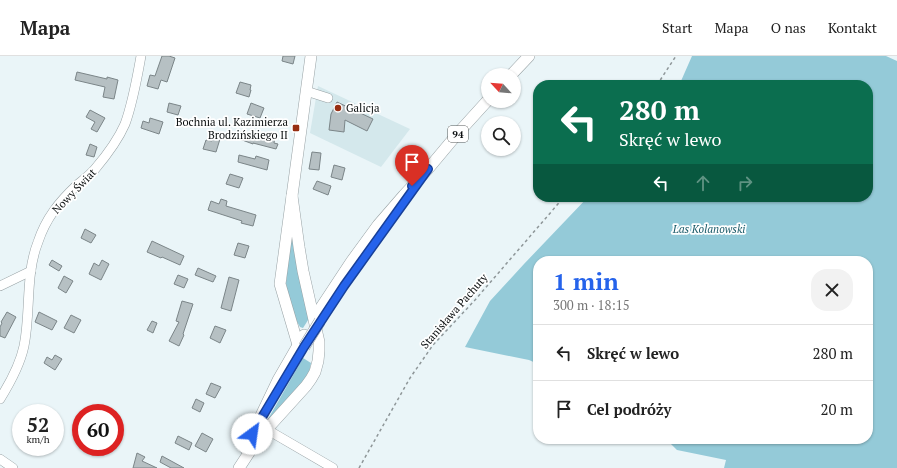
<!DOCTYPE html>
<html lang="pl">
<head>
<meta charset="utf-8">
<style>
	body { margin:0; font-family:"PT Serif",serif; background:#f2f2f2; color:#222; height:100vh; display:flex; flex-direction:column; font-size:15px; white-space:nowrap }
	* { box-sizing:border-box; margin:0 }
	p { font-size:13px; color:#767676 }
	.icon { flex:none; width:22px; height:22px; fill:none; stroke:currentColor; stroke-width:2; stroke-linecap:round; stroke-linejoin:round }
	.map { position:relative; flex:1; overflow:hidden }
	.sheet { position:absolute; left:533px; top:200px; width:340px; height:188px; display:flex; flex-direction:column; background:#fff; border-radius:16px; box-shadow:0 1px 3px #0004 }
	.sheet>* { flex:none }
	.guide { position:absolute; left:533px; top:24px; width:340px; height:122px; border-radius:16px; box-shadow:0 1px 3px #0004; background:#0b6e4f; color:#fff; overflow:hidden }
	.needle { width:26px; rotate:296deg }
	.fabs { position:absolute; left:481px; top:12px; display:grid; gap:8px }
	.fabs a { display:grid; place-items:center; width:40px; height:40px; border-radius:50%; background:#fff; box-shadow:0 1px 3px #0004; font-size:20px }
	.speed { position:absolute; left:12px; top:348px; display:flex; gap:8px; font-size:20px; font-weight:700; text-align:center }
	.speed>* { display:grid; place-content:center; width:52px; height:52px; border-radius:50%; background:#fff; box-shadow:0 1px 3px #0004; line-height:1 }
	.speed small { font-size:10px; font-weight:400 }
	.speed .limit { border:6px solid #d22; background:#fff; color:#111 }
	.pin { position:absolute; display:grid; place-items:center; width:34px; height:34px; color:#fff; margin:-41px -17px; border-radius:50% 50% 50% 0; rotate:-45deg; box-shadow:0 0 4px #0007 }
	.pin .icon { rotate:45deg }
	.me { position:absolute; width:44px; margin:-22px; rotate:31deg; stroke-linejoin:round; filter:drop-shadow(0 0 3px #0008) }
	.turn { display:flex; align-items:center; gap:14px; height:84px; padding:0 20px; font-size:18px }
	.turn .icon { width:52px; height:52px; stroke-width:2.5 }
	.turn b { display:block; font-size:28px; line-height:34px }
	.lanes { display:flex; align-items:center; height:38px; padding:0 20px; background:#0003; justify-content:center; gap:20px; direction:ltr }
	.lanes .off { opacity:.35 }
	.round { display:grid; place-items:center; flex:none; width:42px; height:42px; border-radius:16px; background:#f2f2f2 }
	.summary { display:flex; align-items:center; justify-content:space-between; height:68px; padding:0 20px }
	h1 { font-size:24px; font-weight:600; line-height:30px; color:#2563eb }
	ul { padding:0; list-style:none }
	li { display:flex; align-items:center; gap:12px; height:56px; padding:0 20px; border-top:1px solid #e0e0e0 }
	li div { flex:1 }
	li b { display:block; font-size:15px }
	li em { font-style:normal }
	header { display:flex; align-items:center; gap:24px; box-sizing:border-box; height:56px; padding:0 20px; background:#fff; border-bottom:1px solid #e0e0e0 }
	header strong { font-size:19px }
	nav { display:flex; gap:22px; margin-inline-start:auto; font-size:14px }
	.map>svg:first-child { display:block }
</style>
</head>
<body>
<header>
<strong>Mapa</strong>
<nav><a>Start</a><a>Mapa</a><a>O nas</a><a>Kontakt</a></nav>
</header>
<div class="map">
<svg width="897" height="412" viewBox="0 0 897 412">
	<rect width="100%" height="100%" fill="#eaf5f8"/>
	<polygon fill="#d4e8ec" points="318,30 410,73 381,111 310,77"/>
	<g fill="#94cad8">
		<polygon points="692,0 886,0 897,5 897,412 724,412 726,404 677,394 666,383 868,383 868,205 538,205 538,308 529,304 465,291 490,245 524,208 588,141 868,141 868,29 679,29 681,25"/>
		<polygon points="292,170 310,261 303,272 300,271 296,264 288,240 286,227"/>
		<polygon points="303,302 311,307 309,317 302,327 260,377"/>
	</g>
	<g fill="#b6c0c3" stroke="#7b8588">
		<polygon points="162,0 169,0 175,2 167,26 161,24 158,33 147,30 150,19 155,20"/>
		<polygon points="283,0 295,0 293,8 282,5"/>
		<polygon points="77,16 107,23 107,21 118,24 114,43 103,41 105,31 75,24"/>
		<polygon points="240,26 251,29 250,34 251,34 249,41 236,37"/>
		<polygon points="337,46 373,63 367,75 345,64 344,76 329,74 331,58"/>
		<polygon points="169,47 181,50 178,59 167,56"/>
		<polygon points="251,47 264,52 260,62 247,58"/>
		<polygon points="90,54 105,62 97,76 91,73 95,66 86,61"/>
		<polygon points="150,62 163,66 159,78 141,72 143,65 149,67"/>
		<polygon points="237,75 266,84 267,79 275,81 274,87 278,88 276,93 253,87 253,88 234,81"/>
		<polygon points="213,81 220,83 216,96 203,93 206,84 212,85"/>
		<polygon points="90,88 97,91 94,101 86,99"/>
		<polygon points="312,96 321,97 319,114 309,113"/>
		<polygon points="239,99 255,103 256,100 269,104 267,114 238,106"/>
		<polygon points="334,109 345,112 342,124 331,121"/>
		<polygon points="230,118 243,122 239,132 226,128"/>
		<polygon points="317,125 331,130 328,139 313,133"/>
		<polygon points="221,143 227,145 226,150 256,159 253,170 241,167 242,165 208,154 211,145 219,148"/>
		<polygon points="85,173 96,179 91,187 81,182"/>
		<polygon points="152,185 184,200 180,209 162,201 161,202 147,196"/>
		<polygon points="238,187 249,190 245,202 234,199"/>
		<polygon points="52,204 62,210 59,215 49,209"/>
		<polygon points="102,204 109,208 101,224 89,218 94,207 99,210"/>
		<polygon points="198,212 216,220 213,226 195,219"/>
		<polygon points="178,219 188,223 184,232 174,228"/>
		<polygon points="64,220 73,225 66,237 58,232"/>
		<polygon points="229,221 239,224 231,255 221,252"/>
		<polygon points="182,245 193,248 183,278 184,279 179,290 169,285 179,266 176,265"/>
		<polygon points="7,256 16,261 5,282 0,280 0,271 2,267 1,266"/>
		<polygon points="39,256 57,265 52,274 35,266"/>
		<polygon points="71,259 81,264 74,277 64,272"/>
		<polygon points="152,265 157,267 153,277 147,274"/>
		<polygon points="215,270 226,274 220,287 210,282"/>
		<polygon points="55,299 62,303 55,314 44,307 47,301 52,304"/>
		<polygon points="211,327 221,331 215,342 206,338"/>
		<polygon points="196,343 204,347 200,356 192,352"/>
		<polygon points="202,377 213,383 206,396 195,390"/>
		<polygon points="178,380 192,387 189,394 175,387"/>
		<polygon points="137,397 145,401 142,405 157,412 133,412"/>
		<polygon points="162,400 184,412 171,412 160,406"/>
	</g>
	<g fill="none" stroke-linecap="round" stroke-linejoin="round">
		<defs>
			<g id="minor">
				<polyline points="306,35 328,42"/>
				<polyline points="0,230 31,215"/>
				<path d="M0,343C10,327 20,309 24,290C31,256 25,219 38,186C46,162 59,146 77,129C83,124 90,119 95,113C106,100 118,84 125,68C133,46 137,22 141,0"/>
				<polyline points="266,373 333,412"/>
				<polyline points="0,403 13,412"/>
			</g>
			<g id="major">
				<polyline points="511,19 529,0"/>
				<polyline points="318,256 351,206 378,169 404,139 428,113 459,76 488,44"/>
				<polyline points="298,289 280,228 311,0"/>
				<polyline points="245,392 256,370 278,324 304,279"/>
				<polyline points="239,412 258,383 306,330 311,323 315,316 318,305 319,295 319,286 303,215 299,191 292,140"/>
			</g>
		</defs>
		<use href="#minor" stroke="#97a1a4" stroke-width="10"/>
		<use href="#major" stroke="#97a1a4" stroke-width="12"/>
		<g stroke="#8e9698" stroke-width="1.5" stroke-dasharray="3 3" stroke-linecap="butt">
			<polyline points="657,29 676,0"/>
			<polyline points="359,412 410,322 433,289 475,244 564,141"/>
		</g>
		<use href="#minor" stroke="#fff" stroke-width="9"/>
		<use href="#major" stroke="#fff" stroke-width="11"/>
		<defs>
			<polyline id="major-bridge" points="304,291 320,265"/>
		</defs>
		<use href="#major-bridge" stroke="#97a1a4" stroke-width="12" stroke-linecap="butt"/>
		<use href="#major-bridge" stroke="#fff" stroke-width="11"/>
	</g>
	<g fill="none" stroke-linecap="round" stroke-linejoin="round">
		<defs>
			<polyline id="route" points="252,378 304,291 344,230 428,113 412,130"/>
		</defs>
		<use href="#route" stroke="#184099" stroke-width="10"/>
		<use href="#route" stroke="#2563eb" stroke-width="7"/>
	</g>
	<g fill="#962e12" stroke="#fff" stroke-width="1.5">
		<circle cx="338" cy="52" r="4"/>
		<rect x="292" y="68" width="8" height="8" rx="2"/>
	</g>
	<g text-anchor="middle" stroke-width="3.5" stroke-linejoin="round" paint-order="stroke">
		<rect fill="#fff" stroke="#535656" stroke-width="1" x="448" y="70" width="20" height="16" rx="3"/>
		<g font-size="10" font-weight="bold" fill="#090d0e">
			<text x="458" y="82">94</text>
		</g>
		<g font-size="11" fill="#090d0e" stroke="#fff" text-anchor="start">
			<text x="346" y="56">Galicja</text>
			<text x="288" y="70" text-anchor="end">Bochnia ul. Kazimierza<tspan x="288" dy="13">Brodzińskiego II</tspan></text>
		</g>
		<g font-size="11" fill="#090d0e" stroke="#fff">
			<text transform="translate(74 135) rotate(-46)" y="4">Nowy Świat</text>
			<text transform="translate(454 255) rotate(-49)" y="4">Stanisława Pachuty</text>
		</g>
		<g font-size="11" font-style="italic" fill="#1c5c6a" stroke="#fff">
			<text x="709" y="177">Las Kolanowski</text>
		</g>
	</g>
</svg>
<div class="fabs">
<a><svg class="needle" viewBox="-14 -14 28 28"><path d="M0-13l5 13h-10z" fill="#e53935"/><path d="M0 13l5-13h-10z" fill="#767676"/></svg></a>
<a><svg class="icon" aria-label="search" viewBox="0 0 24 24"><circle cx="10" cy="10" r="6"/><path d="M15 15l6 6"/></svg></a>
</div>
<div class="speed"><div>52<small>km/h</small></div><div class="limit">60</div></div>
<div class="pin" style="left:412px;top:130px;background:#d93025"><svg class="icon" aria-label="arrive" viewBox="0 0 24 24"><path d="M6 21V4h12l-3 4 3 4H6"/></svg></div>
<svg class="me" style="left:252px;top:378px" viewBox="-20 -20 40 40"><circle r="19" fill="#fff"/><path d="M0-13L10 11 0 6-10 11z" fill="#2563eb"/></svg>
<div class="guide">
<div class="turn"><svg class="icon" aria-label="left" viewBox="0 0 24 24"><path d="M17 20v-9H6M10 6l-5 5 5 5"/></svg><div><b>280 m</b>Skręć w lewo</div></div>
<div class="lanes"><svg class="icon" aria-label="left" viewBox="0 0 24 24"><path d="M17 20v-9H6M10 6l-5 5 5 5"/></svg><svg class="icon off" aria-label="ahead" viewBox="0 0 24 24"><path d="M12 20V5M6 11l6-6 6 6"/></svg><svg class="icon off" aria-label="right" viewBox="0 0 24 24"><path d="M7 20v-9h11M14 6l5 5-5 5"/></svg></div>
</div>
<section class="sheet">
<div class="summary"><div><h1>1 min</h1><p>300 m · 18:15</p></div><a class="round"><svg class="icon" aria-label="close" viewBox="0 0 24 24"><path d="M6 6l12 12M18 6L6 18"/></svg></a></div>
<ul>
<li><svg class="icon" aria-label="left" viewBox="0 0 24 24"><path d="M17 20v-9H6M10 6l-5 5 5 5"/></svg><div><b>Skręć w lewo</b></div><em>280 m</em></li>
<li><svg class="icon" aria-label="arrive" viewBox="0 0 24 24"><path d="M6 21V4h12l-3 4 3 4H6"/></svg><div><b>Cel podróży</b></div><em>20 m</em></li>
</ul>
</section>
</div>
</body>
</html>
